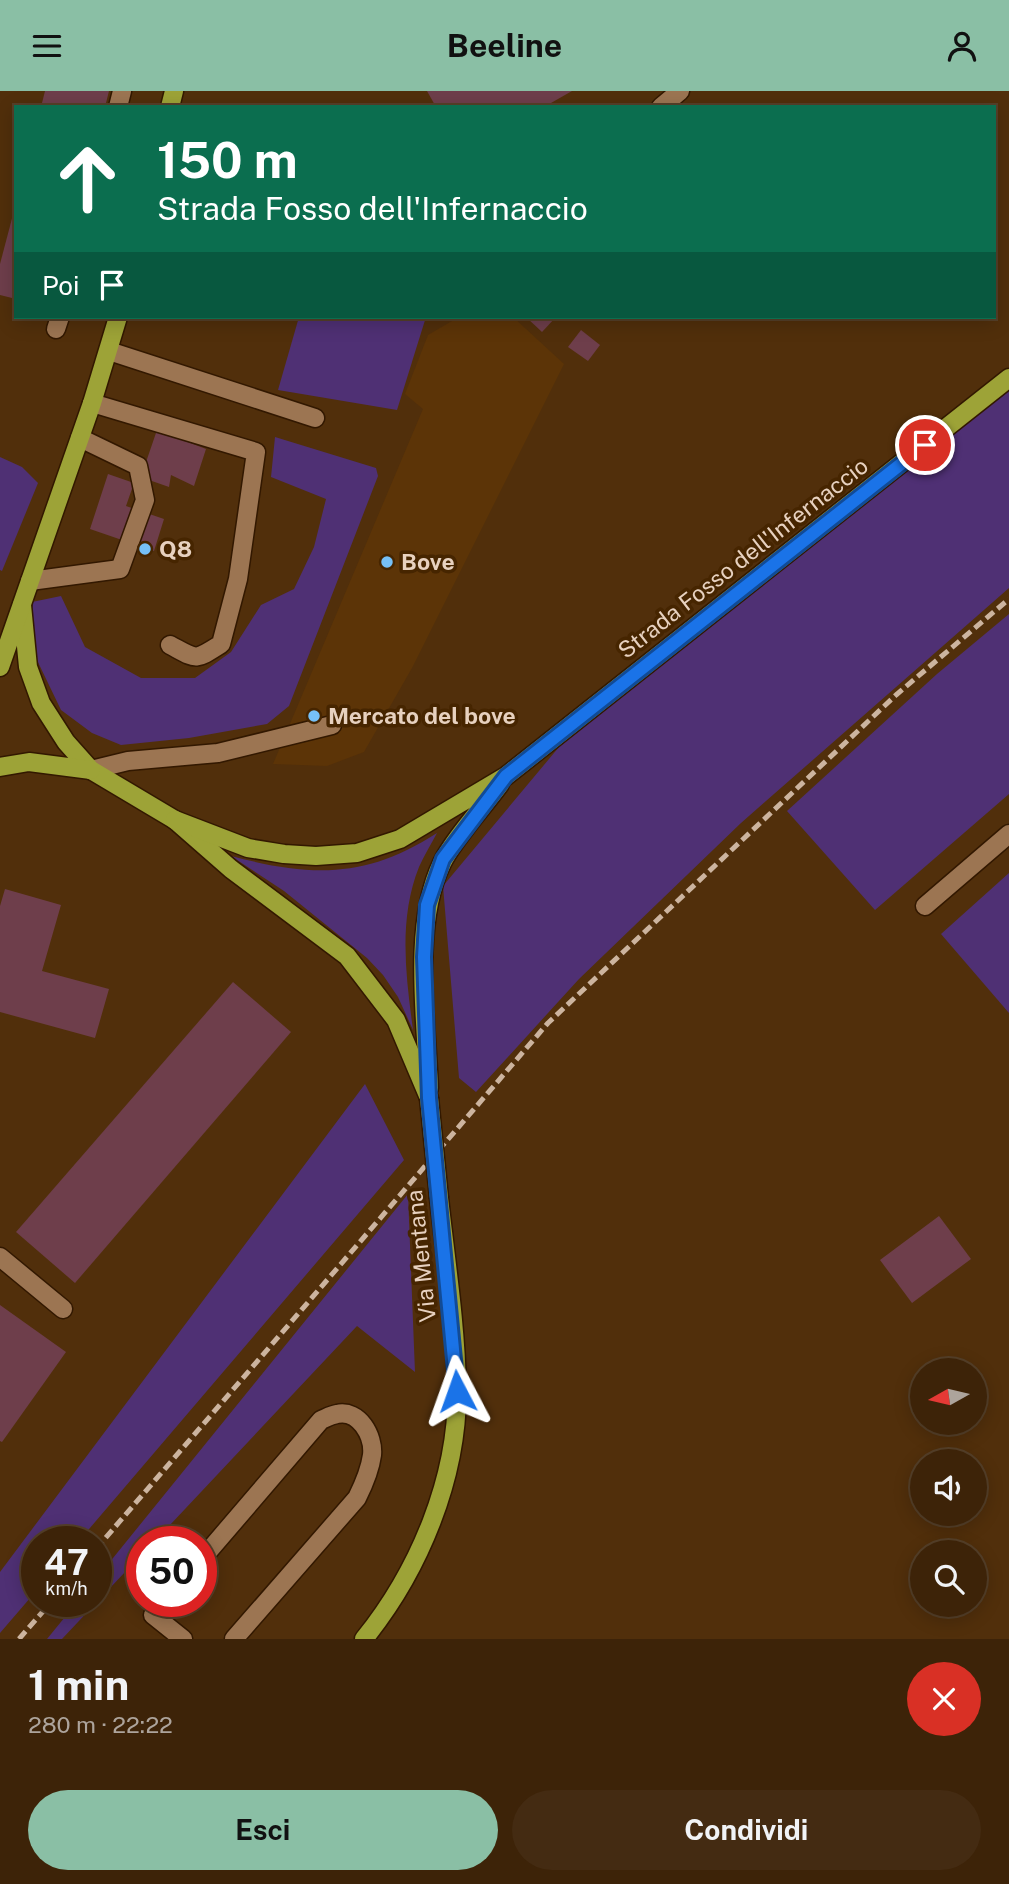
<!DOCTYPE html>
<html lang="it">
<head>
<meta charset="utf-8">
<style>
	body { margin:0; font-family:"Public Sans",sans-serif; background:#442b12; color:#f1f3f6; height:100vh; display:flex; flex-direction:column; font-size:26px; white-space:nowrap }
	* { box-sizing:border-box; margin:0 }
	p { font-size:23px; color:#ada49c }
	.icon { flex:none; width:38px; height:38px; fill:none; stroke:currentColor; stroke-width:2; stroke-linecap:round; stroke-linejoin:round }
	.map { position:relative; height:1548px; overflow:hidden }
	.sheet { display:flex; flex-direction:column; background:#3d2308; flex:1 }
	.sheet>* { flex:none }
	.top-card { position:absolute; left:14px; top:14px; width:982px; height:214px; border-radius:0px; box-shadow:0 4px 18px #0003,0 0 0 2px #564029; background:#0b6e4f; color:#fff; overflow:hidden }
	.needle { width:46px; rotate:262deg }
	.controls { position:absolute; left:910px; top:1267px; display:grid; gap:14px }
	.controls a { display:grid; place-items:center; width:77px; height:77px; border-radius:50%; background:#3d2308; box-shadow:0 4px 18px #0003,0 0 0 2px #564029; font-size:35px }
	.speed { position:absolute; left:21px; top:1435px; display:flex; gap:14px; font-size:35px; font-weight:700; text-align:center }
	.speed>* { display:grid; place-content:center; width:91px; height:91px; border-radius:50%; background:#3d2308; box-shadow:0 4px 18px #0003,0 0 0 2px #564029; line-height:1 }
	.speed small { font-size:18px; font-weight:400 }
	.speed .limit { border:10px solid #d22; background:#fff; color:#111 }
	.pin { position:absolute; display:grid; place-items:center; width:60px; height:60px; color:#fff; margin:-30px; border:4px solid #fff; border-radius:50%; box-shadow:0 2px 7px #0007 }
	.me { position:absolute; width:77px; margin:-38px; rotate:356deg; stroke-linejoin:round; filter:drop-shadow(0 0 5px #0008) }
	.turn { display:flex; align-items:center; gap:24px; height:147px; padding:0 28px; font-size:32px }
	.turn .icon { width:91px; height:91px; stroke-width:2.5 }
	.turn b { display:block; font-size:49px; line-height:60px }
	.then { display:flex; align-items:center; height:66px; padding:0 28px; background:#0003; gap:14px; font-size:26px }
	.round { display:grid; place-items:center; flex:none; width:74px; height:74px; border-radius:37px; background:#442b12 }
	.headline { display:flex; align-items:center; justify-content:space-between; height:119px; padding:0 28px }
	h1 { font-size:42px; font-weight:700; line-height:52px }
	.action { display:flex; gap:14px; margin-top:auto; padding:14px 28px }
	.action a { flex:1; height:80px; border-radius:42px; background:#8abfa5; color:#111; font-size:28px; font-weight:700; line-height:80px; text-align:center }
	.action a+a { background:#442b12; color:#f1f3f6 }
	header { display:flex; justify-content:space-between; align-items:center; height:91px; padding:0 28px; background:#8abfa5; color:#111; font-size:32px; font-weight:700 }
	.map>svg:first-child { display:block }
</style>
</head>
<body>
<header><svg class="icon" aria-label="menu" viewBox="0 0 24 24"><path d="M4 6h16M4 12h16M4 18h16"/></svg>Beeline<svg class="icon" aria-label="person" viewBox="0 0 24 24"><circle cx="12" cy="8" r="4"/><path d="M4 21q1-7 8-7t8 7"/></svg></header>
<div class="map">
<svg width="1009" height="1548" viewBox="0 0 1009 1548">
	<rect width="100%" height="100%" fill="#512f0b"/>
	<polygon fill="#5c3407" points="459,226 513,226 564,273 412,577 364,661 327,675 273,673 423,318 405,303 428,244"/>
	<g fill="#4f3074">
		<polygon points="299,226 426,226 397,319 278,299"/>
		<polygon points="1009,295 1009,497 741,732 579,888 476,1001 459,987 443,795 559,656"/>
		<polygon points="275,346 376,377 378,385 289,615 267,633 189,647 121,654 92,642 61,619 35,565 32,511 61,505 85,556 141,587 195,587 231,561 261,514 294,498 314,456 326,408 271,386"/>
		<polygon points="0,366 22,376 38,392 2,480 0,479"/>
		<polygon points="1009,523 1009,703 875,819 787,720 937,583"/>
		<path d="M437,742C431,753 424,765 419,776C398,829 406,885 413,939L398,906L383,884L367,867L284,800L231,765C311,786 366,788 437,742Z"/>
		<polygon points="1009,782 1009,922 941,843"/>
		<polygon points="365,993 404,1069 78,1451 37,1451 37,1499 0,1542 0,1481"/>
		<polygon points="408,1103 415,1281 357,1235 154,1451 142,1451 142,1463 62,1548 47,1548 78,1510 96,1510 96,1488"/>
	</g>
	<g fill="#6e3e4b">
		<polygon points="45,0 109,0 105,16 41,16"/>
		<polygon points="427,0 572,0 544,16 436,16"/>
		<polygon points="15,116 16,116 16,208 0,204 0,173"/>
		<polygon points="526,226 556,226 542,241"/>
		<polygon points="581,239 600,254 588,270 568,256"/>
		<polygon points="157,339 206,358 194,395 171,384 169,396 149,389 145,374"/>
		<polygon points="108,383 134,392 126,415 164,428 154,460 90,438"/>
		<polygon points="5,798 61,814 42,880 109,898 95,947 0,921 0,815"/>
		<polygon points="233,891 291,941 75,1192 16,1141"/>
		<polygon points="939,1125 971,1168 912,1212 880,1169"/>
		<polygon points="0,1214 66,1261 2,1351 0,1350"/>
	</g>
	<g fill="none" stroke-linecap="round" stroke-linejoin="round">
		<defs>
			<g id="minor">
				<polyline points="118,16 122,0"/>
				<polyline points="661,16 680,0"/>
				<polyline points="56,238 60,226"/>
				<polyline points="109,260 315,327"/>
				<path d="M92,312L256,361L238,488L221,553C194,570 198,569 170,554"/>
				<polyline points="30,490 120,478 145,409 138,375 80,347"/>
				<polyline points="91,679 128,670 218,662 332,634"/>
				<polyline points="925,815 1009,743"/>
				<polyline points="0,1166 63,1218"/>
				<path d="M201,1469L321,1329C326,1327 331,1324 337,1323C359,1318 374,1345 372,1364C370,1379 364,1393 357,1407L234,1548"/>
				<polyline points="166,1510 153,1524 183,1548"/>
			</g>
			<g id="major">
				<polyline points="170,16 174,0"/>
				<polyline points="22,514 28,576 41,612 66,651 91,679 175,729 231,778 347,865 396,929 429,1007"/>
				<polyline points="0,576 92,312 118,226"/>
				<polyline points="0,676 29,671 91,679"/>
				<polyline points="175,729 248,757 284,763 316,765 357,762 400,748 506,685 1009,287"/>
				<path d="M429,997C426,928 412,834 442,772C453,749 484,715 500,693"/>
				<path d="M364,1548C419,1480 458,1387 457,1298C456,1234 446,1170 439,1107"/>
			</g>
		</defs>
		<use href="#minor" stroke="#321800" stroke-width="21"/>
		<use href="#major" stroke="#321800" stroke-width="21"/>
		<use href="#minor" stroke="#9c7552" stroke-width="18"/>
		<use href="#major" stroke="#9da337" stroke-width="18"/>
		<g stroke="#ccb49f" stroke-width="5" stroke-dasharray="10 5" stroke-linecap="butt">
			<polyline points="96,1458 548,932 896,604 1009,508"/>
			<polyline points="19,1548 52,1510"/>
		</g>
		<defs>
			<polyline id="major-bridge" points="429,1007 439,1107"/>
		</defs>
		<use href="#major-bridge" stroke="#321800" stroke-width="21" stroke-linecap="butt"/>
		<use href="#major-bridge" stroke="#9da337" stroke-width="18"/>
	</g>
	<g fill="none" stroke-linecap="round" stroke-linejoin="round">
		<defs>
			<polyline id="route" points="457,1300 429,1007 424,866 427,814 443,768 506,685 925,354"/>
		</defs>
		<use href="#route" stroke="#114b97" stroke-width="18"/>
		<use href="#route" stroke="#1a73e8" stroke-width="12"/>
	</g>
	<g fill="#76c0f7" stroke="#462500" stroke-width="2.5">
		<circle cx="145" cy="458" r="7"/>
		<circle cx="387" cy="471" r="7"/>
		<circle cx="314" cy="625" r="7"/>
	</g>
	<g text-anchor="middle" stroke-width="7" stroke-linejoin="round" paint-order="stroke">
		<g font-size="23" font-weight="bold" fill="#e7d1bf" stroke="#462500" text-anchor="start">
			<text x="159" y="466">Q8</text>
			<text x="401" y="479">Bove</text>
			<text x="328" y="633">Mercato del bove</text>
		</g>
		<g font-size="23" fill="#e7d1bf" stroke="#462500">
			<text transform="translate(743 467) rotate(-38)" y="8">Strada Fosso dell'Infernaccio</text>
			<text transform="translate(421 1165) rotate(-96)" y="8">Via Mentana</text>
		</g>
	</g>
</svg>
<div class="controls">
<a><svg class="needle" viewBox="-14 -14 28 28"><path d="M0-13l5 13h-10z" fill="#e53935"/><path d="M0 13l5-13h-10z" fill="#ada49c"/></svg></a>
<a><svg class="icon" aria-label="sound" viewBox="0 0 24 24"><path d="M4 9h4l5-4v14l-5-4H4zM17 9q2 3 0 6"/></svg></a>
<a><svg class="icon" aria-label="search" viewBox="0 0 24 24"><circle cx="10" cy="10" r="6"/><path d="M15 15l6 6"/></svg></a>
</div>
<div class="speed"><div>47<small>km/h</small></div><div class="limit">50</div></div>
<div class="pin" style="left:925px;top:354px;background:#d93025"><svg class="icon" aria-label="arrive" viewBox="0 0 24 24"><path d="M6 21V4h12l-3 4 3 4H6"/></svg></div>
<svg class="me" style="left:457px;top:1300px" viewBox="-20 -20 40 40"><path d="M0-17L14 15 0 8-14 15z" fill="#1a73e8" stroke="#fff" stroke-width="4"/></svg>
<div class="top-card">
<div class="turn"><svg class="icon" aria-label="ahead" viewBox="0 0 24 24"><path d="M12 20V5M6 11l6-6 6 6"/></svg><div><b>150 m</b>Strada Fosso dell'Infernaccio</div></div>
<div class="then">Poi<svg class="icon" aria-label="arrive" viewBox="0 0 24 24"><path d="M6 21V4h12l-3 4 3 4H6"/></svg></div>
</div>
</div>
<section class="sheet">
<div class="headline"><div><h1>1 min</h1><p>280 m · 22:22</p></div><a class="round" style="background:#d93025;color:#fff"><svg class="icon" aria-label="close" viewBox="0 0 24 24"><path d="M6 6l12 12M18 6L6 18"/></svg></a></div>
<div class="action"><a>Esci</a><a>Condividi</a></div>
</section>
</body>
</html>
